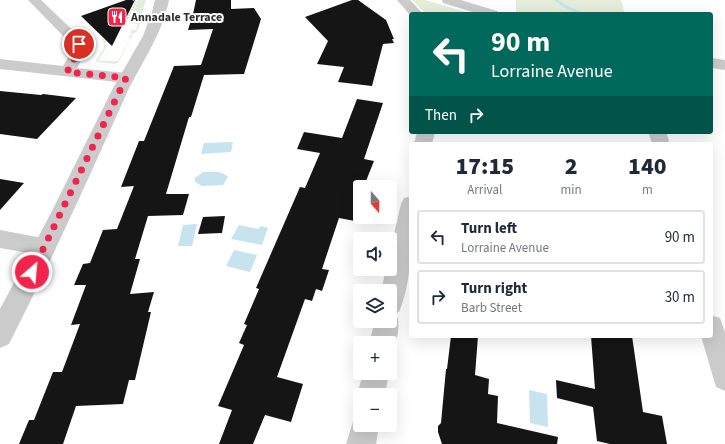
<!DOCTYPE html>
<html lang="en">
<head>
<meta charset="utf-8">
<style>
	body { margin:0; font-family:"Source Sans 3",sans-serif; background:#f2f2f3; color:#1f2937; height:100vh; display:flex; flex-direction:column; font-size:15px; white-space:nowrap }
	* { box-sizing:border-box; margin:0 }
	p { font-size:13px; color:#747a83 }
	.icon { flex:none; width:22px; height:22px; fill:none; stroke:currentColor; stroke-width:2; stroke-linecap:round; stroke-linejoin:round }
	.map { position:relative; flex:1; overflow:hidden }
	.details { position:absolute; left:409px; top:142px; width:304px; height:196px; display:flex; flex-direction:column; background:#fff; border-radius:4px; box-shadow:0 4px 16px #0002 }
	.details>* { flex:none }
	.hud { position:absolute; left:409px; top:12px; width:304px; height:122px; border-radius:4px; box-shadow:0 4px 16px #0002; background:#00695c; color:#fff; overflow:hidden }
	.needle { width:26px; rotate:160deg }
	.fabs { position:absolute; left:353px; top:180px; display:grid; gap:8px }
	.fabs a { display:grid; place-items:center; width:44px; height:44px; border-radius:4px; background:#fff; box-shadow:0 4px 16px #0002; font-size:20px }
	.pin { position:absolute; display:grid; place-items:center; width:34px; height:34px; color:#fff; margin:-17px; border:2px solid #fff; border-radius:50%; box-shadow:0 1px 4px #0007 }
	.me { position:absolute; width:44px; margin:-22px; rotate:27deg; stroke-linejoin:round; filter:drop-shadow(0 0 3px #0008) }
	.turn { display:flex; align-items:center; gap:14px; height:84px; padding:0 16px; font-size:18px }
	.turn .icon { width:52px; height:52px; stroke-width:2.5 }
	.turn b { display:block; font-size:28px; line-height:34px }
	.then { display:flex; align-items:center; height:38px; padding:0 16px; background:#0003; gap:8px; font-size:15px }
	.eta { display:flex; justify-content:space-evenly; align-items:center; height:68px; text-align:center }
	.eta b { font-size:24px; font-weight:800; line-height:28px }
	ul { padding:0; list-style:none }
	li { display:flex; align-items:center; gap:12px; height:54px; margin:0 8px 6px; padding:0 8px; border:2px solid #e0e1e3; border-radius:4px }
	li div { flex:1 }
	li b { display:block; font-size:15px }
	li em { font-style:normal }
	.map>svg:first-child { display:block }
</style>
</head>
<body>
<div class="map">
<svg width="725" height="444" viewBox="0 0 725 444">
	<rect width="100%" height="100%" fill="#fff"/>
	<g fill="#e6eddb">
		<polygon points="137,0 146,0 141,16 140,18 130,17 138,1"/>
		<polygon points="412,0 425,0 473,14 426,14"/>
		<polygon points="516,0 621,0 625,14 516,14"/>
		<path d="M133,20L141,22C139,27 138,31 133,34L118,63L115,64L97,62L96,60L104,48L103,38L107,40L105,43L107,46L98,61H118L130,39L129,36L133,34L130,33L132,30H136L138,24H134Z"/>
	</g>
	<g fill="#c6e3ee">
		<polygon points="233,142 231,152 201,154 204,143"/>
		<path d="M203,172C213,172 221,170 228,177L223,185L202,186L195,182V178Z"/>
		<polygon points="197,224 192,246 178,246 183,225"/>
		<polygon points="239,225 259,229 260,226 268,228 262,245 231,239"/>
		<polygon points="234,250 257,255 250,272 226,266"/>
		<polygon points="529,390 547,394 548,427 530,423"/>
	</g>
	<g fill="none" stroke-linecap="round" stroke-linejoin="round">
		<path fill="#c6e3ee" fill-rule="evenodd" d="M554,0H558L564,4L585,14C575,14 562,7 554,0Z"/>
	</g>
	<g fill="#151515">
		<polygon points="126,0 135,0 112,46 81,16"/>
		<polygon points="196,0 231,0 231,9 254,8 261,19 244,74 204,75 191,117 189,117 166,194 189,194 183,215 148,216 135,259 140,259 130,294 154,292 148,312 151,312 135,380 129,380 123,404 76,406 63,444 19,444 29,420 34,420 53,372 62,372 80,324 71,325 86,285 74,285 83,264 90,263 103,230 117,229 134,186 121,187 139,141 144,141 174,66 201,65 213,29 188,30 193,14"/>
		<polygon points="352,0 358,0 386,20 394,39 392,39 394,43 383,44 372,86 338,82 344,67 317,64 328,41 305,17"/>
		<polygon points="0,91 41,95 43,94 76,98 37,139 0,134"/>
		<polygon points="357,99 383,103 364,159 374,161 366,181 367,181 366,187 360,187 360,205 355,221 339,218 322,269 329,270 322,291 316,289 312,301 305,299 277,377 303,384 291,422 265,415 253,444 219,444 232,410 218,406 244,345 239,343 247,325 244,324 259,289 256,288 300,187 305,188 320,153 297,149 304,132 342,138"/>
		<polygon points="0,179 24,183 0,210"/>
		<polygon points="225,216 222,233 198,234 203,217"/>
		<polygon points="451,336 478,336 475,375 489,379 488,394 498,396 497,423 558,437 557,444 442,444 438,432 438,426 441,423 446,369 447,369"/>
		<polygon points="591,336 632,336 643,412 662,416 667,444 610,444 597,441 593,407 557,398 556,380 595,389"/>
	</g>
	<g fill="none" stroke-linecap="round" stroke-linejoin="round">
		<g stroke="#cbcbcb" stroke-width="1.5" stroke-dasharray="1.5 1.5" stroke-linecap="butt">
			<polyline points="127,18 138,19"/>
			<polyline points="126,21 136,2 133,0"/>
		</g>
		<g fill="#cbcbcb" fill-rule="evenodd">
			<polygon points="28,0 41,0 84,41 87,49 77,68 126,73 132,75 134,78 132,81 126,83 0,69 0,59 63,66 73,49 72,45"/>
			<polygon points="397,0 410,0 423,14 411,14 411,16"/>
			<polygon points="442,0 461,0 497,11 499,14 479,14 443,3"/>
			<polygon points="711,58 725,60 725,70 711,68"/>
			<polygon points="417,132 435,132 432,144 414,144"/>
			<polygon points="650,132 666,132 670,144 652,144 649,134"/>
			<path d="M411,196C411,233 414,277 399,312L396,313C401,324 398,343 390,352V343H369L375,321H390V291H381L386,269H390V251L401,204L404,198Z"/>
			<polygon points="0,230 53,240 56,247 53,254 45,256 0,248"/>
			<polygon points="711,315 720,318 725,332 725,391 716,387 701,336 711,336"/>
			<polygon points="363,373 389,373 385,395 360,395 360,402 357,395"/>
			<polygon points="360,413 360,425 379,425 376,444 346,444 355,415"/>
		</g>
		<path fill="#cbcbcb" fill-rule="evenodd" d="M155,0H169C162,36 140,64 125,97C88,180 50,263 9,344L0,348V309L51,213L112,90L143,36L152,12Z"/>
	</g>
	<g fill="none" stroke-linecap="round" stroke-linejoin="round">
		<polyline stroke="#f1254b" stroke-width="7" stroke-dasharray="0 12.6" points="32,272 126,78 67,72 80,49 79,44"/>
	</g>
	<defs>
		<symbol id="restaurant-square" viewBox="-11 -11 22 22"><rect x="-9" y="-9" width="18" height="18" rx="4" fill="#f1254b" stroke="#fff"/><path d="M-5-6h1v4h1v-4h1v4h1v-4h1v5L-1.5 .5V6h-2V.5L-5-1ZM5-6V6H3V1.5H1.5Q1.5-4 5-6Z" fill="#fff"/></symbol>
	</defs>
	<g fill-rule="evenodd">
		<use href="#restaurant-square" x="106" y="6" width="22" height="22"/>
	</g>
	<g text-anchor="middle" stroke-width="4" stroke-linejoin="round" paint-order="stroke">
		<g font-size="12" font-weight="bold" fill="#2e2e2e" stroke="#fff" text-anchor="start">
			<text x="131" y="21">Annadale Terrace</text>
		</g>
	</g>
</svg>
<div class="fabs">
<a><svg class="needle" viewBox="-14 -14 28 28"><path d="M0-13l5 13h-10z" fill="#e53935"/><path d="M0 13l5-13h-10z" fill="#747a83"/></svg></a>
<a><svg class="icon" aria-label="sound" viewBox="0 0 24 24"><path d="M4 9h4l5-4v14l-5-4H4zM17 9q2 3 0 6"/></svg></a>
<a><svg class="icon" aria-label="layers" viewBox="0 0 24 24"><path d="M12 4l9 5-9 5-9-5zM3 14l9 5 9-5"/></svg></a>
<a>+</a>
<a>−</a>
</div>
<div class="pin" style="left:79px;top:44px;background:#d93025"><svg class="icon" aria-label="arrive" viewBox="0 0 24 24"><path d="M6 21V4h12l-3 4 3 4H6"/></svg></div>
<svg class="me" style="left:32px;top:272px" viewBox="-20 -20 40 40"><circle r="17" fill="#f1254b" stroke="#fff" stroke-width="3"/><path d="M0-11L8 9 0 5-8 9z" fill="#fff"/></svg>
<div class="hud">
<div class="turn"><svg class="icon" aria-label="left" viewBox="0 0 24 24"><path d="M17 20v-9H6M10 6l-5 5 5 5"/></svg><div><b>90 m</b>Lorraine Avenue</div></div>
<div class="then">Then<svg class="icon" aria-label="right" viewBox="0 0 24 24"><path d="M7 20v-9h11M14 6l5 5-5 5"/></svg></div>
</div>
<section class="details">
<div class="eta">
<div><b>17:15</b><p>Arrival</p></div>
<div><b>2</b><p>min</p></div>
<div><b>140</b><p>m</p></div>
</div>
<ul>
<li><svg class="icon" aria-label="left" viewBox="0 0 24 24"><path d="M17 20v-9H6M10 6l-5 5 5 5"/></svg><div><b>Turn left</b><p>Lorraine Avenue</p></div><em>90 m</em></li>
<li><svg class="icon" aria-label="right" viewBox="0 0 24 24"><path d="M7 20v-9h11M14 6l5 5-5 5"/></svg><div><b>Turn right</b><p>Barb Street</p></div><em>30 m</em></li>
</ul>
</section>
</div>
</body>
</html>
